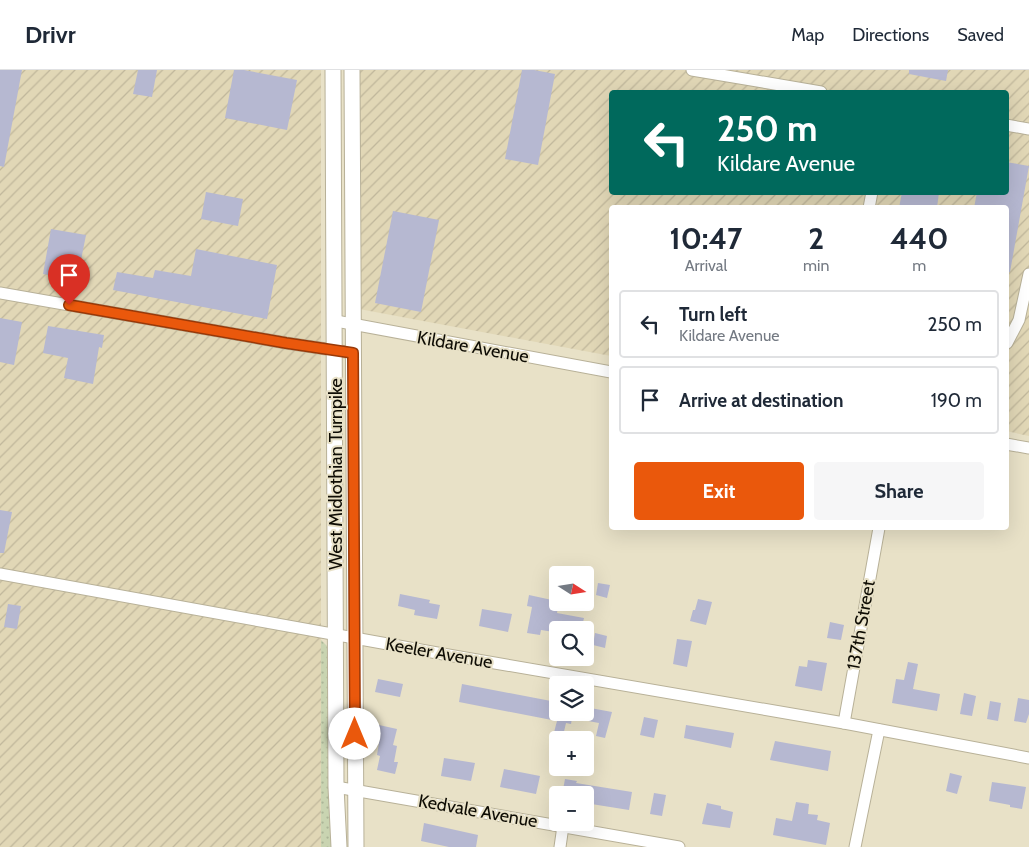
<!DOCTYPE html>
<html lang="en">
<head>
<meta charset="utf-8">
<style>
	body { margin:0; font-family:Cabin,sans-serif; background:#f6f6f7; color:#1f2937; height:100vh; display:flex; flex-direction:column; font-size:19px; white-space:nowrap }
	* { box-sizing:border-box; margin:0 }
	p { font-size:16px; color:#747a83 }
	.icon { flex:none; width:28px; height:28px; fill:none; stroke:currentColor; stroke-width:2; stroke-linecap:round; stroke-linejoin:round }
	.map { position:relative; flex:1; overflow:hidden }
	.details { position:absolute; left:609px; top:135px; width:400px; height:325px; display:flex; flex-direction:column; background:#fff; border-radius:5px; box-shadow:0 5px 20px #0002 }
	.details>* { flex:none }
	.guide { position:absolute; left:609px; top:20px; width:400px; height:105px; border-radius:5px; box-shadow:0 5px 20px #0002; background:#00695c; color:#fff; overflow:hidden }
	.needle { width:32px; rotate:102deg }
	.tools { position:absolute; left:549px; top:496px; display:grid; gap:10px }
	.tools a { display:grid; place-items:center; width:45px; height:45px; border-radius:5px; background:#fff; box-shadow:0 5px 20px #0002; font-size:25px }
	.pin { position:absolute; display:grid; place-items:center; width:42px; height:42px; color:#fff; margin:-51px -21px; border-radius:50% 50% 50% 0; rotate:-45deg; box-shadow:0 0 5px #0007 }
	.pin .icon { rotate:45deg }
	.me { position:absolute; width:55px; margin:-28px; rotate:0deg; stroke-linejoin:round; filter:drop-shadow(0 0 4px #0008) }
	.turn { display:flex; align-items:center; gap:18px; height:105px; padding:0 25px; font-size:22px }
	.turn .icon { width:65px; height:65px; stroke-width:2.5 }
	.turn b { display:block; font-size:35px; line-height:42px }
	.eta { display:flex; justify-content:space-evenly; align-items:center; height:85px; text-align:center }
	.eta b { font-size:30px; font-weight:800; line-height:35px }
	.button { display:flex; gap:10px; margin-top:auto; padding:10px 25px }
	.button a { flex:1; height:58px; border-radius:5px; background:#ea580c; color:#fff; font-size:20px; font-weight:800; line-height:58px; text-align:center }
	.button a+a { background:#f6f6f7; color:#1f2937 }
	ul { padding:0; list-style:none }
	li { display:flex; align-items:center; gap:15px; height:68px; margin:0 10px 8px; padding:0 15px; border:2px solid #e0e1e3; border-radius:5px }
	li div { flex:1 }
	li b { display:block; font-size:19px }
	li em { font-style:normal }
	header { display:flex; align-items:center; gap:30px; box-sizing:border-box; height:70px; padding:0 25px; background:#fff; border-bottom:1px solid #e0e1e3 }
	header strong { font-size:24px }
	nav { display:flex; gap:28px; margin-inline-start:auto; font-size:18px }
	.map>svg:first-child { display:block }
</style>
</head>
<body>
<header>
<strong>Drivr</strong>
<nav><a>Map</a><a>Directions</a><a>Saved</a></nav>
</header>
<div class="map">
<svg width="1029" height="777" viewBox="0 0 1029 777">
	<defs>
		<pattern id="industrial-furrows" width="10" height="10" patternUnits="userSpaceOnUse" patternTransform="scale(1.25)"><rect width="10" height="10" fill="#e1d7b6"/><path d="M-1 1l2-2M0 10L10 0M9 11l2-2" fill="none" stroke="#c0b79b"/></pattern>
		<pattern id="grass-dots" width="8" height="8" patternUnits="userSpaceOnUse" patternTransform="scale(1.25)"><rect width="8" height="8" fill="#c9d4b1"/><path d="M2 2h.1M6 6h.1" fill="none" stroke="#abb597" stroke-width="1.8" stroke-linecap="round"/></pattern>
	</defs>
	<rect width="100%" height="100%" fill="#e8e1c7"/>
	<g fill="url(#industrial-furrows)" fill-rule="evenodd">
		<rect x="0" y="0" width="321" height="777"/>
		<path d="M359,0H1029V366L1006,361V138H611V286L359,239ZM611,22H1006V122H611Z"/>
	</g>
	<polygon fill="url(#grass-dots)" points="321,570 327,576 329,588 332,777 321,777"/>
	<g fill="#b6b8d1">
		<polygon points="0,0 22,0 4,97 0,96"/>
		<polygon points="138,0 157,0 152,27 133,24"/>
		<polygon points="234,0 244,0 297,10 287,60 225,48"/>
		<polygon points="522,0 534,0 555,4 538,95 505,89"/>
		<polygon points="909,0 948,0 946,11 909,4"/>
		<polygon points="1006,92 1029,96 1010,202 1006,202 1006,138 974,138 977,122 1006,122"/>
		<polygon points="206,122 243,129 238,156 201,149"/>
		<polygon points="902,122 939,122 937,138 899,138"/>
		<polygon points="393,141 439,150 421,242 375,233"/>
		<polygon points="51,159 86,165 77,210 43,204"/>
		<polygon points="196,179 277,195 267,249 113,220 117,202 153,208 155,200 191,206"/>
		<polygon points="0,248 22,252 14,295 0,292"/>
		<polygon points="48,256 104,265 102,278 99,277 93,314 64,308 68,288 43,283"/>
		<polygon points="0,440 12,442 4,483 0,483"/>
		<polygon points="598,513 610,515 607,528 596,525"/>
		<polygon points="400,524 430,530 429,533 440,535 437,549 414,545 415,540 398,536"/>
		<polygon points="529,525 552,530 550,536 558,537 557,543 584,548 581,560 554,560 554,562 541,560 540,565 527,563 532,537 527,536"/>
		<polygon points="698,529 712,532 706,555 690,551 693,540 695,540"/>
		<polygon points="8,534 21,536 17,559 4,557"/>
		<polygon points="482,539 512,544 508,562 479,556"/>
		<polygon points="830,552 844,555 841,570 827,568"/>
		<polygon points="595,563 607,566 605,578 593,575"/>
		<polygon points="677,569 692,571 687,597 673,594"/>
		<polygon points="808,590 827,593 822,621 795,616 799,596 807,597"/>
		<polygon points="908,592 918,594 913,619 940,624 937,641 892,633 896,609 904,610"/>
		<polygon points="378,609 403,614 400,627 375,622"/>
		<polygon points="462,614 551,631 549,642 585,642 585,637 612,642 605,668 596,666 599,653 572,648 571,654 566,653 562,670 552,670 557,651 459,632"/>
		<polygon points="964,623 976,626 972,646 960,644"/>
		<polygon points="1018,628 1029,630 1029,644 1026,653 1014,651"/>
		<polygon points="990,631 1001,633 998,651 987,649"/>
		<polygon points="644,647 658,650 654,668 640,665"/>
		<polygon points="379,655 397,659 393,675 397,676 394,692 398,692 395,704 377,700 380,686 377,685 380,667 377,666"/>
		<polygon points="686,655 734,663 731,678 684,668"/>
		<polygon points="775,671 831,681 828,701 770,690"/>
		<polygon points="444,688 475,693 471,711 441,706"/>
		<polygon points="504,699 540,706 536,724 500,717"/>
		<polygon points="950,703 962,706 957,724 946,721"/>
		<polygon points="565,709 577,711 576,713 632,722 629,740 585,733 585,725 562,725"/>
		<polygon points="992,712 1026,717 1022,739 1010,737 1010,735 989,731"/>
		<polygon points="654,723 666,725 662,746 650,744"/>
		<polygon points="796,732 809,734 808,744 818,745 817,750 830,753 826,775 773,765 776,748 792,751"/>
		<polygon points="707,733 721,736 721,739 733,742 730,758 702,754"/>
		<polygon points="424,753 478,765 476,777 449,777 421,771"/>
	</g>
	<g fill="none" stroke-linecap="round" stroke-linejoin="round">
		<defs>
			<g id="street">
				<polyline points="692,0 821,22"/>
				<polyline points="1006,55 1029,59"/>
				<polyline points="869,138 872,122"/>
				<polyline points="0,223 286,273 353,283"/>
				<polyline points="336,251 611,302"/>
				<polyline points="1007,273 1019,250 1029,204"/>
				<polyline points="1006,374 1029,378"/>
				<polyline points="0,504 454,586 844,653 1029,688"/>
				<polyline points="844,653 879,458"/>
				<polyline points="336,717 679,777"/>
				<polyline points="560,777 563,756"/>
				<polyline points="855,777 879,660"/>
			</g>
			<g id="secondary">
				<polyline points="333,0 336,717 339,777"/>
				<polyline points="352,0 356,777"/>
			</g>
		</defs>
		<use href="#street" stroke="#b8b198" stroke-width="13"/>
		<use href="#secondary" stroke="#b8b198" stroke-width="17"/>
		<use href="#street" stroke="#fff" stroke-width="11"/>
		<use href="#secondary" stroke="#fff" stroke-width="15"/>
	</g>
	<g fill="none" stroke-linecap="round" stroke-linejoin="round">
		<defs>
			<polyline id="route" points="69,235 286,273 353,283 355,664"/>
		</defs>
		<use href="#route" stroke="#983908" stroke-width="12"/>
		<use href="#route" stroke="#ea580c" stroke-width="9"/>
	</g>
	<g text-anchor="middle" stroke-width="4" stroke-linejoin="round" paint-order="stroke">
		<g font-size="18" fill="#0e0c04" stroke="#e8e1c7">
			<text transform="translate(473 277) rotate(10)" y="6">Kildare Avenue</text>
			<text transform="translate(336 404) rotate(-90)" y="6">West Midlothian Turnpike</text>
			<text transform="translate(861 555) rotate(-80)" y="6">137th Street</text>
			<text transform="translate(439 583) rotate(10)" y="6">Keeler Avenue</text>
			<text transform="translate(478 741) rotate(10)" y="6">Kedvale Avenue</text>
		</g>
	</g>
</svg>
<div class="tools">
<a><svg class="needle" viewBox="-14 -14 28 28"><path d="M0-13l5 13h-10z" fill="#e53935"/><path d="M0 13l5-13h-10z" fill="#747a83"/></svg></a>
<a><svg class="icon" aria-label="search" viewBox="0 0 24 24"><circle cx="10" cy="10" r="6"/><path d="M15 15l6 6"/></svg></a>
<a><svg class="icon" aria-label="layers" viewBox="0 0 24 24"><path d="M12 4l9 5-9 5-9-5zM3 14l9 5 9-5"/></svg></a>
<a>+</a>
<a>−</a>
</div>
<div class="pin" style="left:69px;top:235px;background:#d93025"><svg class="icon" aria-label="arrive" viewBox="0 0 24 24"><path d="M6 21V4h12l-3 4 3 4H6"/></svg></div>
<svg class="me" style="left:355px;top:664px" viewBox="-20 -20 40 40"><circle r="19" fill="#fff"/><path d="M0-13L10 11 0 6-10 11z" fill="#ea580c"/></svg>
<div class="guide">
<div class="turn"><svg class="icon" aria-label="left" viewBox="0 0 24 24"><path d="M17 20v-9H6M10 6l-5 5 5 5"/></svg><div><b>250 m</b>Kildare Avenue</div></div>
</div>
<section class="details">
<div class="eta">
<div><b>10:47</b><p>Arrival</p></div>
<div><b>2</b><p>min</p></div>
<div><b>440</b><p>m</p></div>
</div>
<ul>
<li><svg class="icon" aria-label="left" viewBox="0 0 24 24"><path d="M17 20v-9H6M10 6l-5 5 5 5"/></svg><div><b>Turn left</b><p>Kildare Avenue</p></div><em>250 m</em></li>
<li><svg class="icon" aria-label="arrive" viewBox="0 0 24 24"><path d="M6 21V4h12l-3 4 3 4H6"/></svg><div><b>Arrive at destination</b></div><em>190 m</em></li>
</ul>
<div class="button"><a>Exit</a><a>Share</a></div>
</section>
</div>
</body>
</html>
